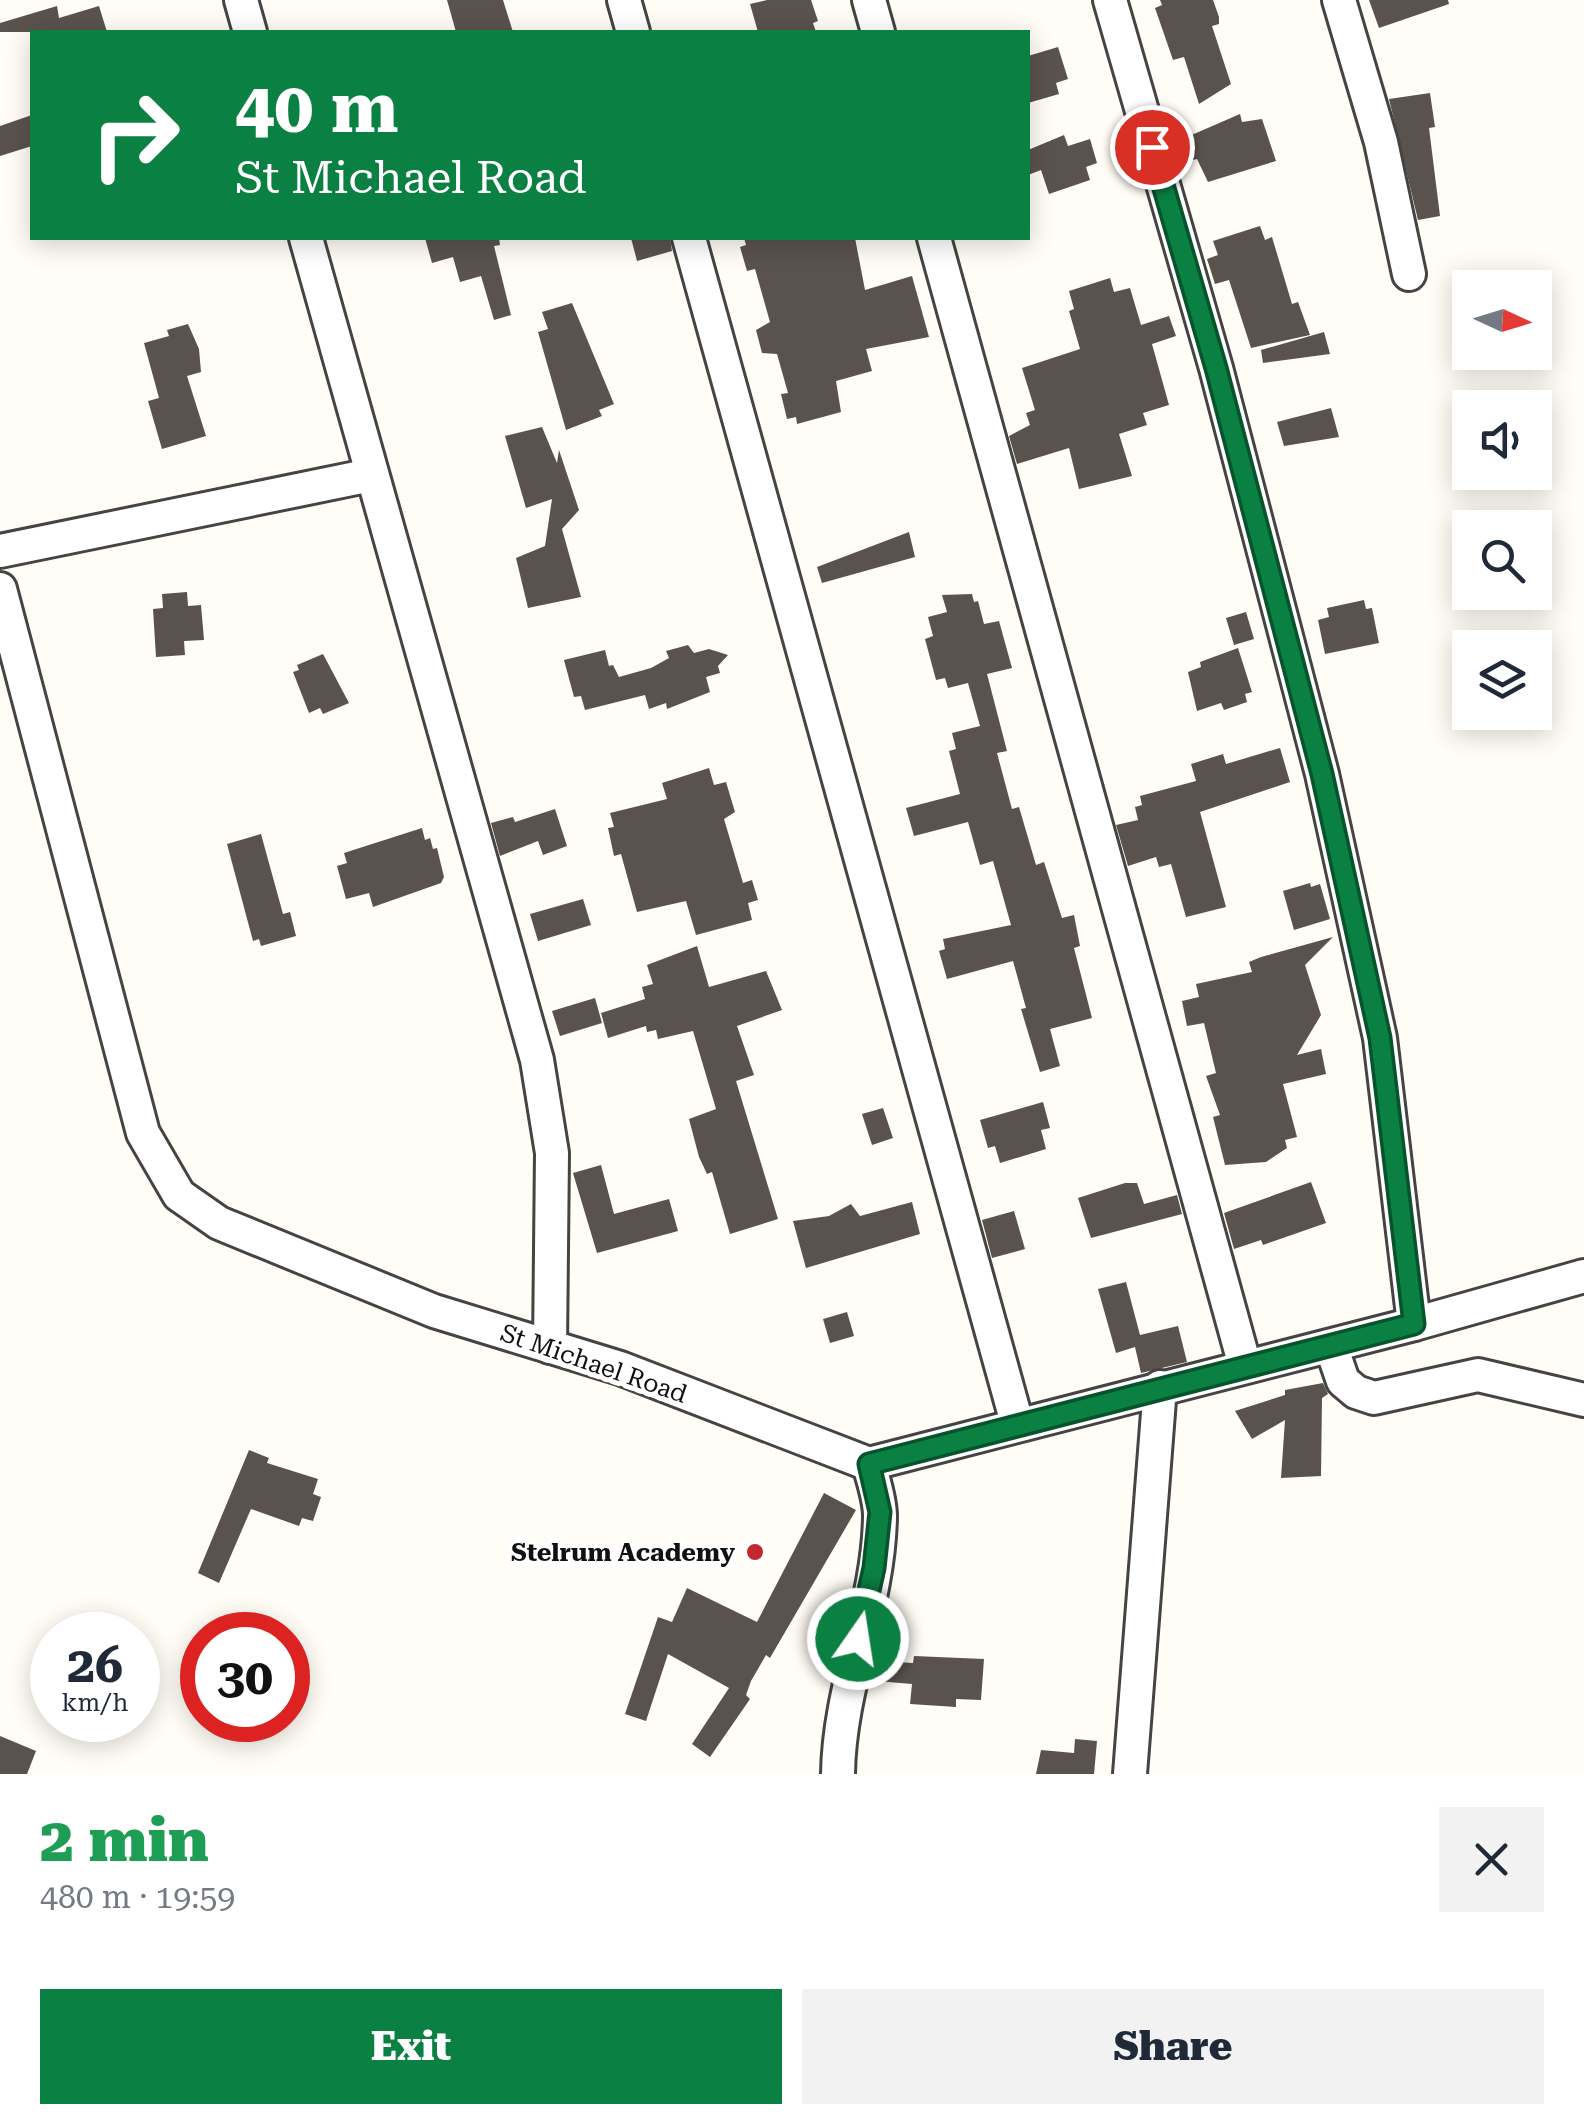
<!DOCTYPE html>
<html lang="en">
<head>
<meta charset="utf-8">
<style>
	body { margin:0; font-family:"Roboto Serif",serif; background:#f2f2f3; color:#1f2937; height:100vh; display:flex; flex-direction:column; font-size:38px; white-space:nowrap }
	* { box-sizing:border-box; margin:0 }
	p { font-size:32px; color:#747a83 }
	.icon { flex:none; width:55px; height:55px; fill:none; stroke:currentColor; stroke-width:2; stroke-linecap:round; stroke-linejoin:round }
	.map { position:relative; height:1774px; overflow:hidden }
	.details { display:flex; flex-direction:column; background:#fff; flex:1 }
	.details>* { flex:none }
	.banner { position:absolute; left:30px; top:30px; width:1000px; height:210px; border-radius:0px; box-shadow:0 5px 25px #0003; background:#0b8043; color:#fff; overflow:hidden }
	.needle { width:65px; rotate:94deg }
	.fabs { position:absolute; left:1452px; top:270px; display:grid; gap:20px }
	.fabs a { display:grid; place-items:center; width:100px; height:100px; border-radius:0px; background:#fff; box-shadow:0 5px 25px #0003; font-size:50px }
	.speed { position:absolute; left:30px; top:1612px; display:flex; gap:20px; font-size:50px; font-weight:700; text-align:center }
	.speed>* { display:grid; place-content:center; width:130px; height:130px; border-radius:50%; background:#fff; box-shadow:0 5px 25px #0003; line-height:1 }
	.speed small { font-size:25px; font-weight:400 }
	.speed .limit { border:15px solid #d22; background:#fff; color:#111 }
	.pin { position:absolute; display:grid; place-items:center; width:85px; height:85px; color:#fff; margin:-42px; border:5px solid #fff; border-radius:50%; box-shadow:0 2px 10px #0007 }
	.me { position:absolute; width:110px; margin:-55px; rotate:13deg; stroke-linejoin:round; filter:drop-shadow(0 0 8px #0008) }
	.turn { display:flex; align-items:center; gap:35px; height:210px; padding:0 40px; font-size:45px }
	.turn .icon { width:130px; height:130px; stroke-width:2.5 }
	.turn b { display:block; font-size:70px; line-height:85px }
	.round { display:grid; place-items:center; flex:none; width:105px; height:105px; border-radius:0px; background:#f2f2f3 }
	.summary { display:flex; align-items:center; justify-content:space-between; height:170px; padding:0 40px }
	h1 { font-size:60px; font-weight:800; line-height:75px; color:#1e9e55 }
	.button { display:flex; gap:20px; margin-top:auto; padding:20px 40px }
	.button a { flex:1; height:115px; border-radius:0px; background:#0b8043; color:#fff; font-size:40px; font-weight:800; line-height:115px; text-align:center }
	.button a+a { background:#f2f2f3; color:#1f2937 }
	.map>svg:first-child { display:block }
</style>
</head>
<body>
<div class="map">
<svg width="1584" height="1774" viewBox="0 0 1584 1774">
	<rect width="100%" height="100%" fill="#fffdf5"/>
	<g fill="#5a524d">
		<polygon points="447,0 503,0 513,32 456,32"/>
		<polygon points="767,0 811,0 818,21 813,23 816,32 758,32 750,4"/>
		<polygon points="1160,0 1213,0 1219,17 1219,24 1212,26 1231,84 1199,104 1184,57 1173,60 1155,8 1162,5"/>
		<polygon points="1369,0 1448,0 1449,4 1379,28"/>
		<polygon points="57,6 59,18 99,6 107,32 0,32 0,23"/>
		<polygon points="1058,47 1068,79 1056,83 1059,94 1028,103 1028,56"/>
		<polygon points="1430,93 1435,127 1429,128 1440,216 1418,220 1389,99"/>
		<polygon points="1240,114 1242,122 1262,119 1276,161 1208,182 1197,159 1193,160 1187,137"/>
		<polygon points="32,115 32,146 0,156 0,126"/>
		<polygon points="1064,135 1068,146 1090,139 1097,163 1086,167 1090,180 1049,194 1041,170 1028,175 1028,150"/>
		<polygon points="1260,226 1265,240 1272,237 1292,304 1298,302 1310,335 1251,348 1229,280 1215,284 1207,259 1218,255 1213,241"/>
		<polygon points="425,238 499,238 500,245 494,246 511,315 494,320 481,276 460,282 453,257 432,263"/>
		<polygon points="631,238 670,238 672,251 637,261"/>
		<polygon points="744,238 855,238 865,290 912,276 929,337 866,349 872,371 836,381 841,412 797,424 796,417 787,419 781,394 788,393 777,354 762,353 756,330 770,322 755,269 747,271 740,247 746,245"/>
		<polygon points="1110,278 1114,292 1130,288 1141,325 1169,316 1176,336 1152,344 1169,405 1143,413 1147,425 1119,434 1132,476 1079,489 1069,448 1017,464 1009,436 1030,425 1026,413 1035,410 1022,368 1080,349 1069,311 1074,309 1069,291"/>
		<polygon points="572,303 614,404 599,410 602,416 566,430 538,332 548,329 542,312"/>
		<polygon points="188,324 199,349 201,372 187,376 206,436 162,449 148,401 159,398 144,343 169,336 167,330"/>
		<polygon points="1324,332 1330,354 1263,363 1261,350"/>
		<polygon points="1331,408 1339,437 1284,446 1277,422"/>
		<polygon points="542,427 557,463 559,450 579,510 562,529 581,597 528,608 516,558 545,546 552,499 526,508 505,436"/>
		<polygon points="909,532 915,557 822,583 817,567"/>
		<polygon points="187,592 188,606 201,605 204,640 184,641 185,655 156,657 153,609 163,608 162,594"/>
		<polygon points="972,594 974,602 978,601 984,624 999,621 1012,668 987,674 1007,751 997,753 1012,809 1019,807 1036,865 1044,862 1062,918 1074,915 1080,946 1074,948 1092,1018 1050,1029 1060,1066 1040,1072 1021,1009 1026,1008 1013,961 947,979 939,951 945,949 943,939 1011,925 993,861 980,865 968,822 914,836 906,808 960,794 949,751 956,749 952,733 980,726 968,683 948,688 945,678 936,680 925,639 933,636 928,617 947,612 942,595"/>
		<polygon points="1364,600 1366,609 1372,608 1379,643 1325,654 1318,620 1329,617 1327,608"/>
		<polygon points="1246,612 1254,639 1234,645 1226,618"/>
		<polygon points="688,645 694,653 709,649 728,655 718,666 720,673 706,677 710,692 667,709 666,703 649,709 645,695 585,710 581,696 574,697 564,660 605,650 609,666 613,665 619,677 651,668 669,658 666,651"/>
		<polygon points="1238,648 1252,692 1245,694 1247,702 1224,710 1221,703 1197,711 1188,672 1201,667 1200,662"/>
		<polygon points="323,654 349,703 323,714 320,708 309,713 293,672 299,670 297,665"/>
		<polygon points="1280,748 1290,782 1200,812 1226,907 1186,917 1171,864 1159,867 1156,857 1128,866 1116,825 1138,820 1135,807 1142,805 1140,796 1196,781 1191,764 1223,754 1226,764"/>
		<polygon points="709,768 714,785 726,782 735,812 724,819 743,883 752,880 758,900 748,903 752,920 696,935 686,901 637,912 621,854 614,856 608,828 614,827 610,813 667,799 662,783"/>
		<polygon points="555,809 567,846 543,855 538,841 500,856 491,823 513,817 515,822"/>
		<polygon points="422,828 425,840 430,838 433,849 437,848 444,877 441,883 373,907 369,893 346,899 337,866 347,863 344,853"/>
		<polygon points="261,834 283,914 290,912 296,936 261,946 259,939 253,941 227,844"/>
		<polygon points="1310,883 1311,887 1320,884 1330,919 1294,930 1283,891"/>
		<polygon points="583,899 591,925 538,941 530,914"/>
		<polygon points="1333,937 1305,965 1321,1015 1297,1055 1321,1049 1326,1074 1283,1084 1297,1137 1285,1140 1287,1148 1266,1162 1225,1165 1213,1117 1220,1115 1206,1076 1216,1073 1204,1023 1187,1026 1182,1001 1199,997 1196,984 1252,972 1249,962 1261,957"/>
		<polygon points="697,946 709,987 766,971 782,1010 737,1026 754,1075 736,1081 778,1219 730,1234 712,1172 707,1174 699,1157 689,1119 716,1109 693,1031 658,1039 656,1030 647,1032 646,1026 608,1038 601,1013 645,999 642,987 653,984 647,965"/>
		<polygon points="595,998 602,1023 560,1036 552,1011"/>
		<polygon points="1043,1102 1050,1128 1041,1130 1046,1149 1000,1163 995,1146 988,1148 980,1120"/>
		<polygon points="883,1108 893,1138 872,1145 862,1114"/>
		<polygon points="601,1165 614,1214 669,1199 678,1231 597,1253 573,1173"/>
		<polygon points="1311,1182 1326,1223 1263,1245 1261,1240 1234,1249 1224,1213"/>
		<polygon points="1125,1183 1137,1183 1144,1204 1177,1195 1182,1214 1091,1238 1078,1198"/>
		<polygon points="912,1202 920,1234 806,1268 793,1221 829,1216 851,1204 860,1216"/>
		<polygon points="1014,1211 1025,1249 992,1258 982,1220"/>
		<polygon points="1126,1282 1140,1335 1178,1326 1187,1362 1141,1373 1135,1347 1116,1353 1098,1289"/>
		<polygon points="847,1312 854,1336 830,1343 823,1319"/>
		<polygon points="1323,1383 1328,1394 1322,1398 1321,1476 1281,1478 1285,1420 1252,1439 1235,1411 1285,1395 1285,1390"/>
		<polygon points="249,1450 269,1458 267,1463 318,1479 313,1494 321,1497 313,1521 302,1518 299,1526 251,1509 219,1583 198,1573"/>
		<polygon points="824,1493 856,1510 770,1658 766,1655 751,1681 746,1695 750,1699 710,1757 692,1744 729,1688 668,1654 646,1721 625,1714 658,1617 672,1622 687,1588 757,1622"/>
		<polygon points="914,1656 984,1659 981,1700 956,1699 956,1707 910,1704 912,1684 877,1681 878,1661 913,1663"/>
		<polygon points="0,1736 36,1751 27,1774 0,1774"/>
		<polygon points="1075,1739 1097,1741 1094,1774 1036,1774 1041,1750 1074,1753"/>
	</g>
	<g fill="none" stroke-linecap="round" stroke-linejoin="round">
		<defs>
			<g id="minor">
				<polyline points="241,0 250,32"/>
				<polyline points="624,0 633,32"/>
				<polyline points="869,0 878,32"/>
				<polyline points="1339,0 1381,142 1409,274"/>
				<polyline points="306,238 537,1060 552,1153 550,1347"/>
				<polyline points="689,238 1017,1423"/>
				<polyline points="934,238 1245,1366"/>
				<polyline points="0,551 371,475"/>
				<polyline points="0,589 143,1133 179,1195 219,1223 434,1311 620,1368 869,1464 1414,1324 1380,1038 1322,774 1216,368 1110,0"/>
				<polyline points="1414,1324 1584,1276"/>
				<polyline points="1331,1346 1343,1381 1356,1392 1374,1398 1478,1375 1584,1400"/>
				<path d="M838,1774C839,1687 879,1603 880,1516C880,1499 873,1480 869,1464"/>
				<polyline points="1130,1774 1160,1387"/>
			</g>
		</defs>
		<use href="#minor" stroke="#444" stroke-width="38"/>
		<use href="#minor" stroke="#fff" stroke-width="32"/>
	</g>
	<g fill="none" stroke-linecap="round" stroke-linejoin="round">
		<defs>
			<polyline id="route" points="858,1639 874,1568 880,1512 869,1464 1414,1324 1380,1038 1322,774 1216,368 1152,147"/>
		</defs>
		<use href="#route" stroke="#07532c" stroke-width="25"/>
		<use href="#route" stroke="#0b8043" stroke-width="18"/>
	</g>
	<circle fill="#c4262e" stroke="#fff" stroke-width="4" cx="755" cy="1552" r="10"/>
	<g text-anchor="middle" stroke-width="10" stroke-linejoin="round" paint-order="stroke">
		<g font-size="25" fill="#111" stroke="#fff">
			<text transform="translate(594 1363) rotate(19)" y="9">St Michael Road</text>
		</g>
		<g font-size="25" font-weight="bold" fill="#111" stroke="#fff" text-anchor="end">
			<text x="735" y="1561">Stelrum Academy</text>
		</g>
	</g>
</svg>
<div class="fabs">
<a><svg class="needle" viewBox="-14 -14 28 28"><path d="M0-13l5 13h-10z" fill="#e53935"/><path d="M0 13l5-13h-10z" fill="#747a83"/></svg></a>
<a><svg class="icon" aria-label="sound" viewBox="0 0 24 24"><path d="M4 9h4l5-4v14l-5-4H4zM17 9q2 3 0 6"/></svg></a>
<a><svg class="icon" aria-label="search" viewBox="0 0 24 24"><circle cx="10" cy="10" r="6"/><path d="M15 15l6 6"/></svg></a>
<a><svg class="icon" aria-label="layers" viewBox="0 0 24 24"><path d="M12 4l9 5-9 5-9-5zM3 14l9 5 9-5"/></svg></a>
</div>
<div class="speed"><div>26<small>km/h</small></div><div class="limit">30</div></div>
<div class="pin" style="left:1152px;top:147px;background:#d93025"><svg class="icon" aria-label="arrive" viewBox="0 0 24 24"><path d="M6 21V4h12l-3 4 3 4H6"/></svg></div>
<svg class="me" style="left:858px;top:1639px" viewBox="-20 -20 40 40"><circle r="17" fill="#0b8043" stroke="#fff" stroke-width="3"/><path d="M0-11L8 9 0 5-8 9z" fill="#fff"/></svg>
<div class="banner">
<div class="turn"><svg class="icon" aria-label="right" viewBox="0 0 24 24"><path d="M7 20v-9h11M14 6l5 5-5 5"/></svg><div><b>40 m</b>St Michael Road</div></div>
</div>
</div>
<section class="details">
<div class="summary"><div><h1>2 min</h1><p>480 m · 19:59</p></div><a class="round"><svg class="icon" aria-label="close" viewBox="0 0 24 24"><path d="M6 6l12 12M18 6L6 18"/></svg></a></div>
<div class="button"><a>Exit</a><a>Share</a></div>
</section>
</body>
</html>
